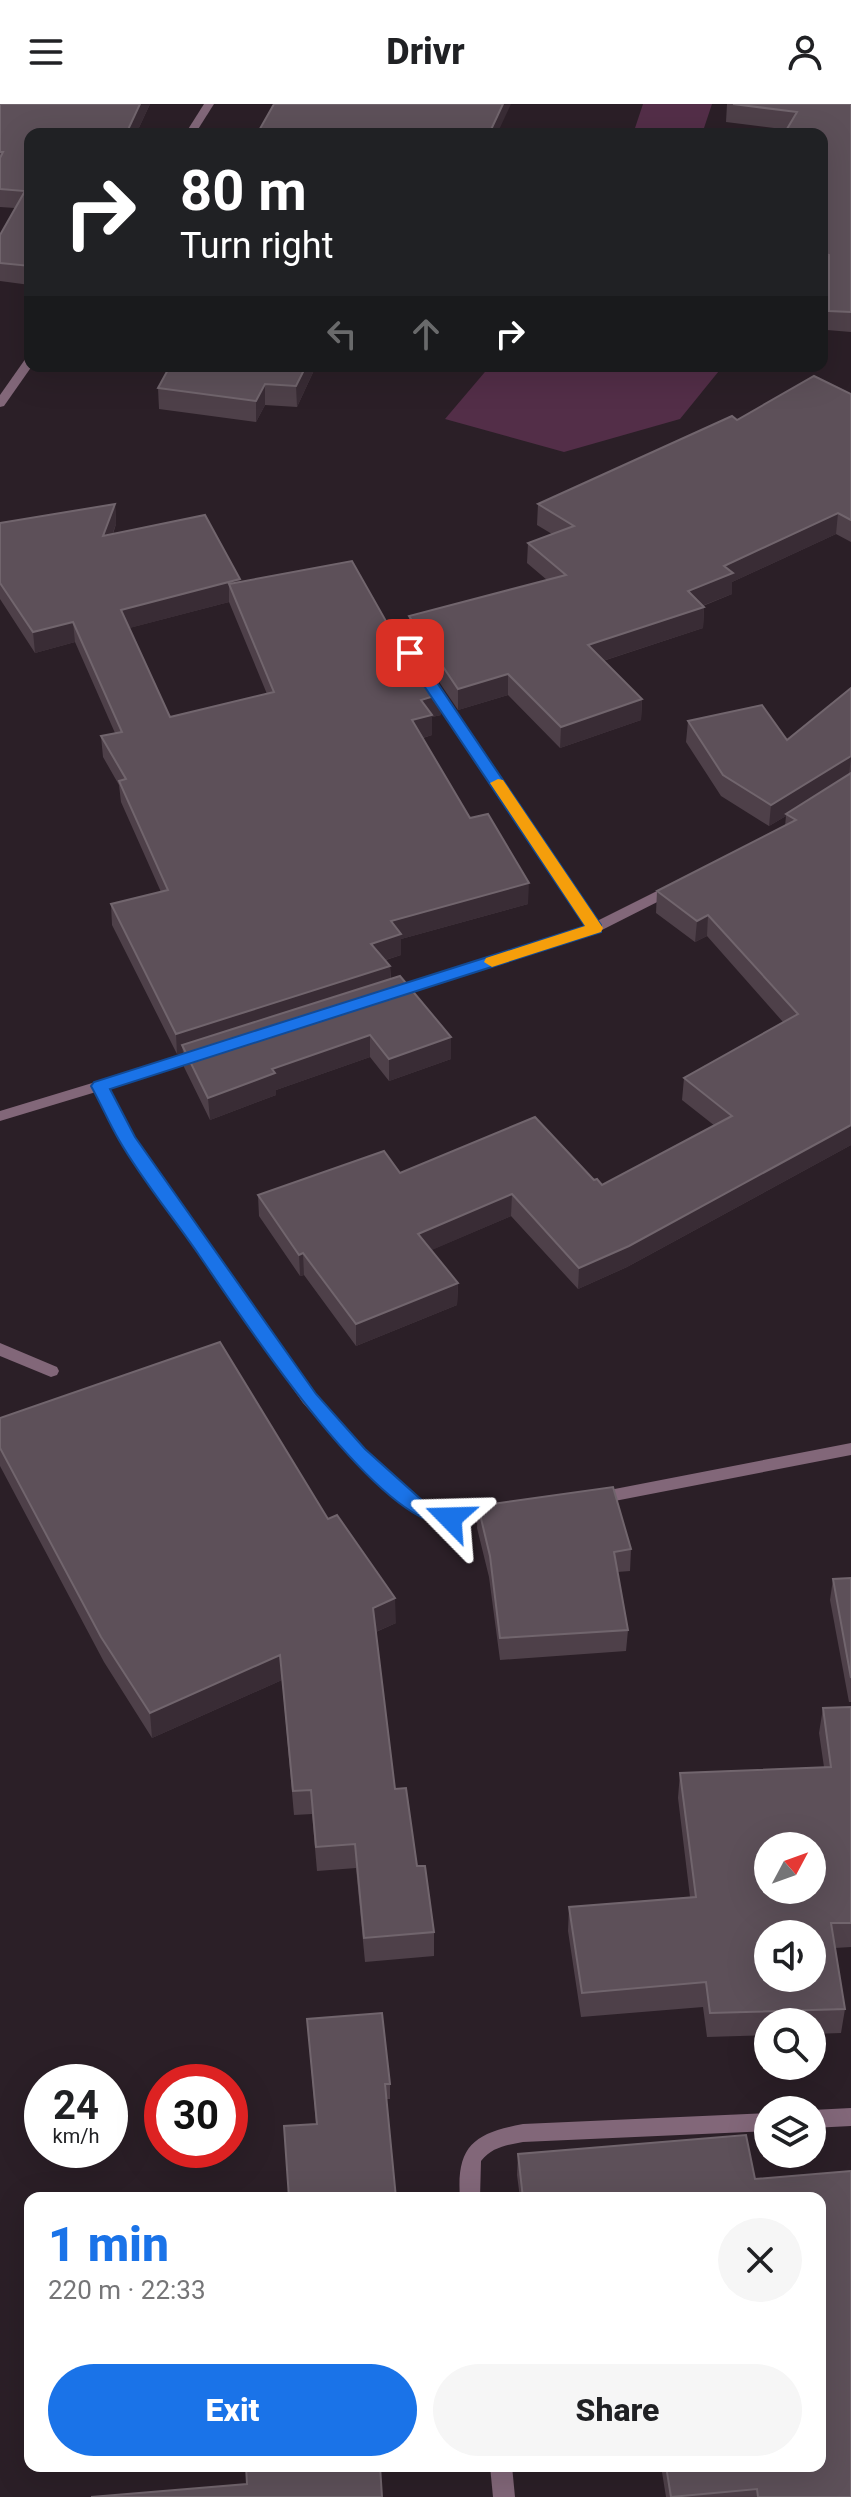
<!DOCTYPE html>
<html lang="en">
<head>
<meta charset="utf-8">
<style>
	body { margin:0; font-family:Roboto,sans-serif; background:#f6f6f6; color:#202124; height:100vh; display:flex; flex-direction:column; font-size:30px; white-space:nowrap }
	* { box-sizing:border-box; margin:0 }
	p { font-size:26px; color:#757577 }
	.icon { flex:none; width:44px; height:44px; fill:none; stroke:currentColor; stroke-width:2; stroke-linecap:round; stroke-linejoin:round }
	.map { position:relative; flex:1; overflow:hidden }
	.sheet { position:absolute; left:24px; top:2088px; width:802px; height:280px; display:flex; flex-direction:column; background:#fff; border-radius:16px; box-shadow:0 8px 32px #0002 }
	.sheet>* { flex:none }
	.top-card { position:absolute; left:24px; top:24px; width:804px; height:244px; border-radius:16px; box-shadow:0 8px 32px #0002; background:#202124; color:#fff; overflow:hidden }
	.needle { width:52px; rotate:49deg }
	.controls { position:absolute; left:754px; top:1728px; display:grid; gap:16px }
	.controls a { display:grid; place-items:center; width:72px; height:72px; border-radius:50%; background:#fff; box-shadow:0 8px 32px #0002; font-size:40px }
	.speed { position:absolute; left:24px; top:1960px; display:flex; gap:16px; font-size:40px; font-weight:700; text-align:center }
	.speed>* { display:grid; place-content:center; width:104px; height:104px; border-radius:50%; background:#fff; box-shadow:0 8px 32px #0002; line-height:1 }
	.speed small { font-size:20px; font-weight:400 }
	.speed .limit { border:12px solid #d22; background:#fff; color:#111 }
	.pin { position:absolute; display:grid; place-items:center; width:68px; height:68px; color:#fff; margin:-34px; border-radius:16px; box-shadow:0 4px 12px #0006 }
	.me { position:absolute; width:88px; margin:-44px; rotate:292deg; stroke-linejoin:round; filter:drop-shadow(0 0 6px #0008) }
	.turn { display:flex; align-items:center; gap:28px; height:168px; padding:0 24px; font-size:36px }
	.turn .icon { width:104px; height:104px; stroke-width:2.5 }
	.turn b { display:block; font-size:56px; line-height:68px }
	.lanes { display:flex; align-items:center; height:76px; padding:0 24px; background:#0003; justify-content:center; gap:40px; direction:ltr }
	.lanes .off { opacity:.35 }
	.round { display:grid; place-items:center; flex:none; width:84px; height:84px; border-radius:42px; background:#f6f6f6 }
	.overview { display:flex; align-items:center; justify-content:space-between; height:136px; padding:0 24px }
	h1 { font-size:48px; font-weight:800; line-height:60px; color:#1a73e8 }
	.button { display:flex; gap:16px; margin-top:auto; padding:16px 24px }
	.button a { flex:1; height:92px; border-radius:48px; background:#1a73e8; color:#fff; font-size:32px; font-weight:800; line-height:92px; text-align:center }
	.button a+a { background:#f6f6f6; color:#202124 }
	header { display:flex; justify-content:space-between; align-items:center; height:104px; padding:0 24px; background:#fff; font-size:36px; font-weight:800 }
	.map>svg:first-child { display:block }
</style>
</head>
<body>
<header><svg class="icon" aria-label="menu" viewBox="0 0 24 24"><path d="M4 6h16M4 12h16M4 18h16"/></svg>Drivr<svg class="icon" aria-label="person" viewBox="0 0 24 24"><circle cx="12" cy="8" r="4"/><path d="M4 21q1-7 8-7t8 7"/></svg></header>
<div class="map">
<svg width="851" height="2393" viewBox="0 0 851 2393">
	<rect width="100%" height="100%" fill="#2b1f27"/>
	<g fill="#532e48">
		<polygon points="643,0 712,0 702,30 633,30"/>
		<polygon points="490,262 723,262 680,315 564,348 445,315"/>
	</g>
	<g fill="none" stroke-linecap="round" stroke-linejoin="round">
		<polygon fill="#826779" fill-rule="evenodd" points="0,1239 57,1263 59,1267 57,1271 51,1273 0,1252"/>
		<g fill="#826779" fill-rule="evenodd">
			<polygon points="204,0 214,0 195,30 185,30"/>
			<polygon points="30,253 32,262 4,302 0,303 0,291 26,254"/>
			<polygon points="431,576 436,577 597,817 671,780 681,780 683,783 681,786 600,827 396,893 386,893 384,890 386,887 586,822 424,580"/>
			<polygon points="201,946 208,951 206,955 109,984 135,1034 226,1165 315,1291 364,1346 424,1398 450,1407 496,1405 502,1406 504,1411 502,1416 450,1421 412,1408 352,1354 303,1299 214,1173 123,1040 96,988 0,1017 0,1007"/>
			<polygon points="851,1339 851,1351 594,1401 588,1400 586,1395 588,1390 594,1389"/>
			<polygon points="851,2004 851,2022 812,2024 812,2006"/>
			<path d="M768,2009V2027L523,2038C507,2041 492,2043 481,2057L480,2094H460C456,2042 474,2029 523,2020Z"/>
			<polygon points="490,2362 512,2362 515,2393 493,2393"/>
		</g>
	</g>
	<g fill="#4e4049" fill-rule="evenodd">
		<polygon points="0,0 150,0 136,30 30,30 30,181 0,177 0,131 15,104 0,103"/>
		<polygon points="727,0 851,0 851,228 827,226 827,170 822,169 822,30 726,18"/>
		<polygon points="316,262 297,303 265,301 256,318 159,305 158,284"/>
		<polygon points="851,290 851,438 836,430 732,478 732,490 703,502 704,503 703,524 603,557 642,595 641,616 560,644 508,591 458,606 409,533 409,512 547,476 527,459 528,439 552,430 537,421 538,400 737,316"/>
		<path d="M115,400L116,420L113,430L240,478L387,519L441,590V611L432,613V631L423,634L470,714L528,800L401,835V851L386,856L390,862L391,875L451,933V955L389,977L370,953L276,986V991L210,1016L184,963L183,949L177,950L112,821L111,800L161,788L121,698L119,681L103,653L101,632L115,629L75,538L35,549L0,495V419ZM229,498L267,590L170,613L129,524Z"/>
		<polygon points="851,584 851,1041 627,1163 578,1185 511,1112 431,1146 458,1179 457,1201 356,1242 304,1171 300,1172 259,1112 258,1091 400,1069 594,1076 602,1081 715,1022 682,996 684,974 783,918 707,832 695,838 656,809 657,787 785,722 786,712 769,722 721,692 686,638 688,617 787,636"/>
		<polygon points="0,1314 328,1415 396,1519 376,1528 395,1685 434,1828 434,1852 365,1858 356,1764 317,1767 312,1710 294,1711 282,1576 152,1634 104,1558 0,1362"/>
		<polygon points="478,1402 631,1445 630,1467 617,1468 628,1526 626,1547 500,1556 489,1473 477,1424"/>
		<polygon points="851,1474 851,1598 849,1598 830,1496 833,1475"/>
		<polygon points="851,1603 851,1843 835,1844 845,1905 841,1929 812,1930 812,1918 768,1918 768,1931 707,1933 703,1903 581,1913 568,1827 569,1803 690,1793 678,1694 680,1669 824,1663 819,1629 823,1604"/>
		<polygon points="307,1915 390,1980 390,1995 386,1995 396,2094 289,2094 316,2020"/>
		<polygon points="746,2031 755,2075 851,2067 851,2393 666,2393 661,2362 820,2362 820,2094 520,2094 517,2071 518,2050"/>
	</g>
	<g fill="#392c35">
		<polygon points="140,0 150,0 136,30 126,30"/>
		<polygon points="503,0 511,0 497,30 489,30"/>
		<polygon points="306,262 316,262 297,303 296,282"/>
		<polygon points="265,280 265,301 256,318 256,297"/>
		<polygon points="115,400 116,420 104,452 103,432"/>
		<polygon points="838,409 836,430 732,478 732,490 686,508 688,487 724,462"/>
		<polygon points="240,475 241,495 229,480 229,498 122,526 121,506"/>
		<polygon points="704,503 703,524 587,562 588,541"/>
		<polygon points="73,518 75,538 35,549 33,528"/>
		<polygon points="508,570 508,591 458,606 458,585"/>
		<polygon points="441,590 441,611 432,613 432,631 412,637 412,616 421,596"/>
		<polygon points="642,595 641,616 560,644 561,623"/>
		<polygon points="851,652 849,672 786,710 786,712 769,722 771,701"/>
		<polygon points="529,779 528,800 401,835 401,851 372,860 371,840 391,817"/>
		<polygon points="708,811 707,832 695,838 697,817"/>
		<polygon points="390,862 391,882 182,941 183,949 177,950 176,930"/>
		<polygon points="370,931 370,953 276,986 276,991 210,1016 208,994 272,965"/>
		<polygon points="451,933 451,955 389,977 389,955"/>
		<polygon points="851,1021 851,1041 627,1163 578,1185 579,1164"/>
		<polygon points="512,1090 511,1112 418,1152 418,1130"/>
		<polygon points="303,1149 304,1171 300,1172 299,1151"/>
		<polygon points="458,1179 457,1201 356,1242 356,1220"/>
		<polygon points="395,1494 396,1519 373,1529 373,1504"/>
		<polygon points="280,1551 282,1576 152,1634 150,1609"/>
	</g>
	<g fill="#5d5059" stroke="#71656d" stroke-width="2" fill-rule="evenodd">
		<polygon points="0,0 140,0 126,30 30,30 30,162 0,159 0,131 25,87 0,85 0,54 3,48 0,48"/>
		<polygon points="274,0 503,0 489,30 257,30"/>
		<polygon points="733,0 851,0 851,208 829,207 829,151 822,149 822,30 784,30 797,8"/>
		<polygon points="170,262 306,262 296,282 265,280 256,297 158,284"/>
		<polygon points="814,272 851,290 851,416 838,409 724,462 733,469 688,487 704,503 588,541 642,595 561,623 508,570 458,585 409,512 566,471 528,439 574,422 538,400 732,312 737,316"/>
		<polygon points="115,400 103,432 205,411 240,475 121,506 170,613 274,588 229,480 352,457 387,519 393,518 441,590 421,596 432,611 412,616 470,714 488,710 529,779 391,817 401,830 371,840 390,862 176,930 111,800 168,786 119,677 126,675 101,632 122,628 73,518 33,528 0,479 0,419"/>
		<polygon points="851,584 851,652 771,701 723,671 688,617 762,601 787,636"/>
		<polygon points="851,669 851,1021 629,1142 579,1164 512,1090 418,1130 458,1179 356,1220 303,1149 299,1151 258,1091 384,1047 400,1069 535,1013 594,1076 597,1075 602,1081 732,1012 684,974 798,910 708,811 697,817 657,787 796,716 786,710"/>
		<polygon points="400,872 451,933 389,955 370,931 272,965 275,969 208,994 182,941"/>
		<polygon points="220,1238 328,1415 337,1411 395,1494 373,1504 395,1685 406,1684 417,1762 425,1762 434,1828 364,1834 355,1740 316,1743 311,1686 293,1687 280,1551 150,1609 101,1533 0,1344 0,1314"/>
		<polygon points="613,1383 631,1445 614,1448 628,1526 500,1534 490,1452 478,1402"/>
		<polygon points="851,1474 851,1574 833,1475"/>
		<path d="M851,1603V1819H831L845,1905L710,1909L706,1878L582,1889L569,1803L696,1793L680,1669L831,1663L823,1604ZM768,1742H812V1786H768ZM768,1830H812V1874H768Z"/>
		<polygon points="382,1909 390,1980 385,1980 396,2094 336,2094 336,2090 289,2094 284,2022 317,2020 307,1915"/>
		<polygon points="746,2031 755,2075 851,2067 851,2393 758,2393 757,2385 671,2393 666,2362 820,2362 820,2094 523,2094 518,2050"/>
		<polygon points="246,2362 380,2362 382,2393 91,2393 247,2380"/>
	</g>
	<path fill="#1a73e8" stroke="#114b97" stroke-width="2" d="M410,545L415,546L601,821V828L110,985L135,1033L316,1290L365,1345L424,1398L457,1409L460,1414L457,1419C388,1441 235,1203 199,1151C173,1113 142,1076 119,1036C109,1019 101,1000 91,982L94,978L585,822L402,549Z"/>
	<polygon fill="#f59e0b" points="498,675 503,676 603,824 601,828 492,863 484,858 486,854 585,822 490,679"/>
</svg>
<div class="controls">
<a><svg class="needle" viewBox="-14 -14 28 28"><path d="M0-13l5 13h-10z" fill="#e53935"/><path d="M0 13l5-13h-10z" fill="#757577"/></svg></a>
<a><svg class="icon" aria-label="sound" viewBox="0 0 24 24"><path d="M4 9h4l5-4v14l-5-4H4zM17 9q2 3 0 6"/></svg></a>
<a><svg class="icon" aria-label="search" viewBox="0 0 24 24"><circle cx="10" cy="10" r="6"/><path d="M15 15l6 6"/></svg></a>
<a><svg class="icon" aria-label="layers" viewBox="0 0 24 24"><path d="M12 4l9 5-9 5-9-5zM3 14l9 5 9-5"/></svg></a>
</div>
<div class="speed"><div>24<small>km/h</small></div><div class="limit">30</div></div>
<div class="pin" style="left:410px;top:549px;background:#d93025"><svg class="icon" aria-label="arrive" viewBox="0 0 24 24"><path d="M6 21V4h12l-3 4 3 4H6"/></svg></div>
<svg class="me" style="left:450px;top:1414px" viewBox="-20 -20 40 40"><path d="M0-17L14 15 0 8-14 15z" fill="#1a73e8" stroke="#fff" stroke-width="4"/></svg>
<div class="top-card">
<div class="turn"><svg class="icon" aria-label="right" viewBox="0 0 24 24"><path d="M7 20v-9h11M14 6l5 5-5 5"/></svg><div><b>80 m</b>Turn right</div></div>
<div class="lanes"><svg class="icon off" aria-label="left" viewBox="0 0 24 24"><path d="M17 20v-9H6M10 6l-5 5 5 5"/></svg><svg class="icon off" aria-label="ahead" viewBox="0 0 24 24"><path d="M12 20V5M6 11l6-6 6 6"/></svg><svg class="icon" aria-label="right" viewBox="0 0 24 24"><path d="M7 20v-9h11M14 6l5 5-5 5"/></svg></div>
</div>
<section class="sheet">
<div class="overview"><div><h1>1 min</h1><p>220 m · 22:33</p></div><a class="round"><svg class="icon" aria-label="close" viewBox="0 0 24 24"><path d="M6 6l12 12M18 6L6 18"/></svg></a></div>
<div class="button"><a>Exit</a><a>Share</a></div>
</section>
</div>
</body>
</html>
